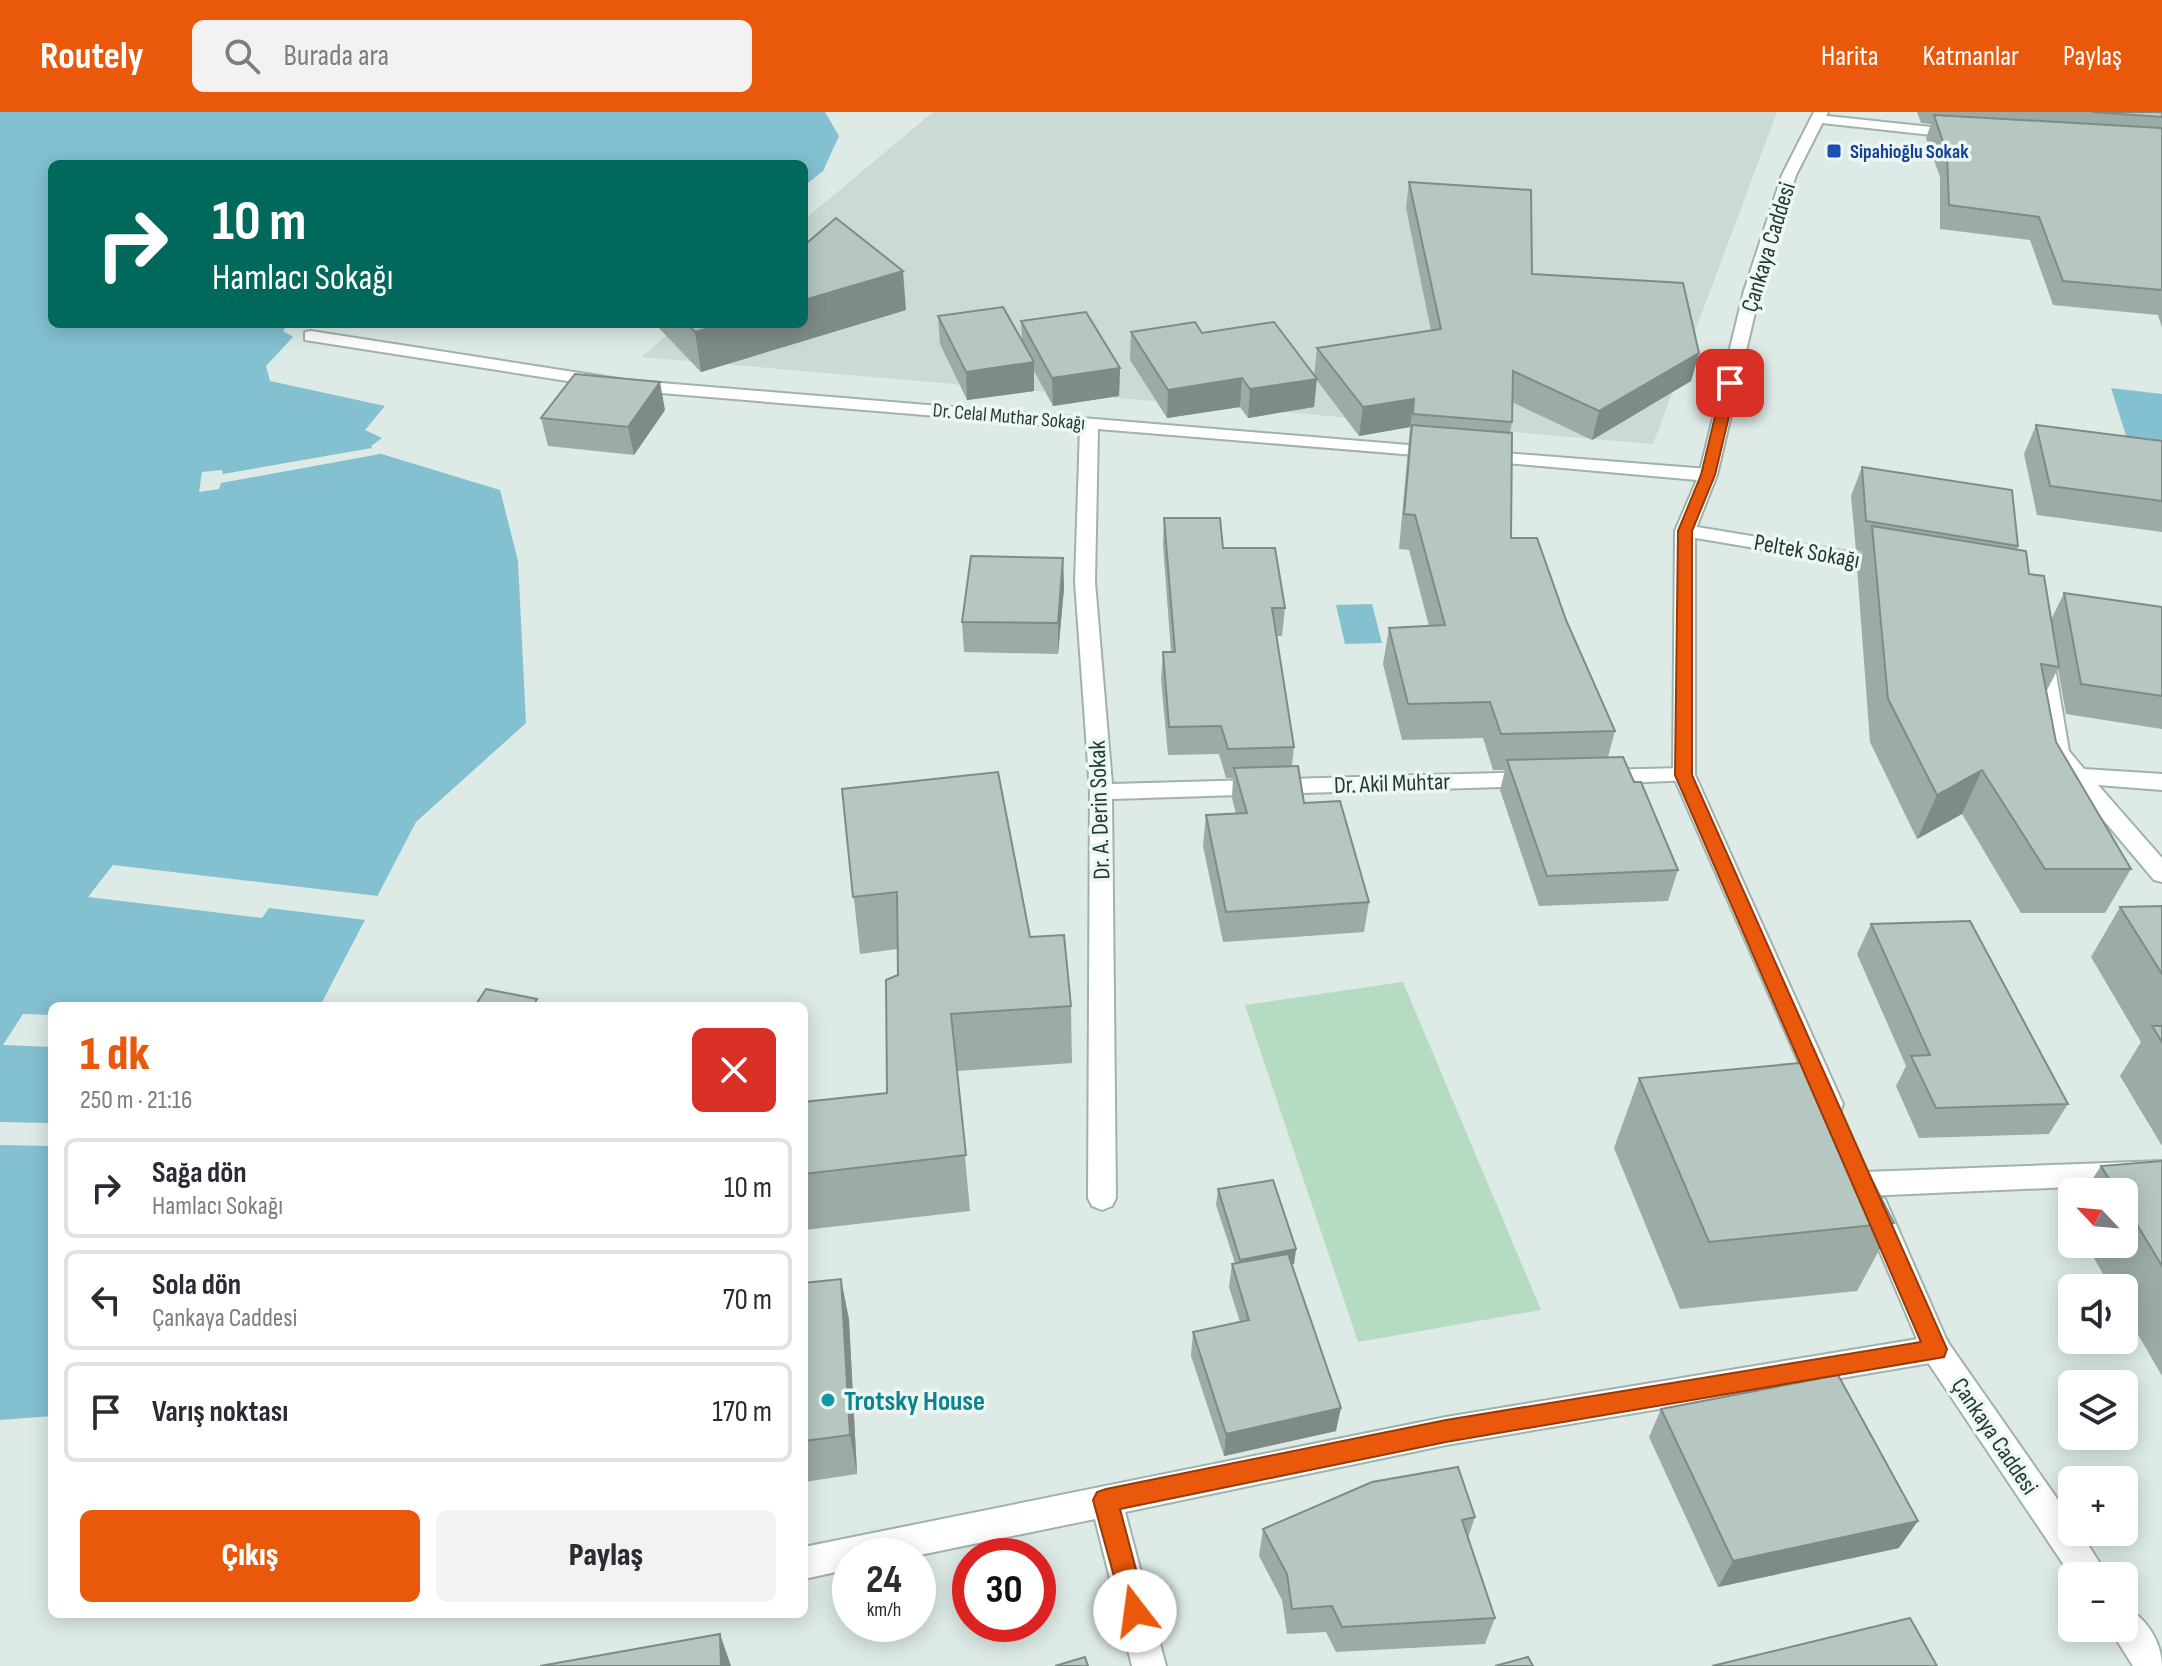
<!DOCTYPE html>
<html lang="tr">
<head>
<meta charset="utf-8">
<style>
	body { margin:0; font-family:"Sofia Sans Condensed",sans-serif; background:#f2f2f3; color:#2b2b33; height:100vh; display:flex; flex-direction:column; font-size:30px; white-space:nowrap }
	* { box-sizing:border-box; margin:0 }
	p { font-size:26px; color:#7c7c81 }
	.icon { flex:none; width:44px; height:44px; fill:none; stroke:currentColor; stroke-width:2; stroke-linecap:round; stroke-linejoin:round }
	.map { position:relative; flex:1; overflow:hidden }
	.sheet { position:absolute; left:48px; top:890px; width:760px; height:616px; display:flex; flex-direction:column; background:#fff; border-radius:12px; box-shadow:0 4px 20px #0003 }
	.sheet>* { flex:none }
	.guide { position:absolute; left:48px; top:48px; width:760px; height:168px; border-radius:12px; box-shadow:0 4px 20px #0003; background:#00695c; color:#fff; overflow:hidden }
	.needle { width:52px; rotate:296deg }
	.fabs { position:absolute; left:2058px; top:1066px; display:grid; gap:16px }
	.fabs a { display:grid; place-items:center; width:80px; height:80px; border-radius:12px; background:#fff; box-shadow:0 4px 20px #0003; font-size:40px }
	.speed { position:absolute; left:832px; top:1426px; display:flex; gap:16px; font-size:40px; font-weight:700; text-align:center }
	.speed>* { display:grid; place-content:center; width:104px; height:104px; border-radius:50%; background:#fff; box-shadow:0 4px 20px #0003; line-height:1 }
	.speed small { font-size:20px; font-weight:400 }
	.speed .limit { border:12px solid #d22; background:#fff; color:#111 }
	.pin { position:absolute; display:grid; place-items:center; width:68px; height:68px; color:#fff; margin:-34px; border-radius:16px; box-shadow:0 4px 12px #0006 }
	.me { position:absolute; width:88px; margin:-44px; rotate:345deg; stroke-linejoin:round; filter:drop-shadow(0 0 6px #0008) }
	.turn { display:flex; align-items:center; gap:28px; height:168px; padding:0 32px; font-size:36px }
	.turn .icon { width:104px; height:104px; stroke-width:2.5 }
	.turn b { display:block; font-size:56px; line-height:68px }
	.round { display:grid; place-items:center; flex:none; width:84px; height:84px; border-radius:12px; background:#f2f2f3 }
	.summary { display:flex; align-items:center; justify-content:space-between; height:136px; padding:0 32px }
	h1 { font-size:48px; font-weight:800; line-height:60px; color:#ea580c }
	.cta { display:flex; gap:16px; margin-top:auto; padding:16px 32px }
	.cta a { flex:1; height:92px; border-radius:12px; background:#ea580c; color:#fff; font-size:32px; font-weight:800; line-height:92px; text-align:center }
	.cta a+a { background:#f2f2f3; color:#2b2b33 }
	ul { padding:0; list-style:none }
	li { display:flex; align-items:center; gap:24px; height:100px; margin:0 16px 12px; padding:0 16px; border:4px solid #e1e1e2; border-radius:12px }
	li div { flex:1 }
	li b { display:block; font-size:30px }
	li em { font-style:normal }
	header { display:flex; align-items:center; gap:48px; box-sizing:border-box; height:112px; padding:0 40px; background:#ea580c; color:#fff }
	header strong { font-size:38px }
	nav { display:flex; gap:44px; margin-inline-start:auto; font-size:28px }
	.search { width:560px; height:72px; background:#f2f2f3; display:flex; align-items:center; gap:20px; box-sizing:border-box; padding:0 28px; border-radius:12px; color:#7c7c81; font-size:30px }
	.map>svg:first-child { display:block }
</style>
</head>
<body>
<header>
<strong>Routely</strong>
<div class="search"><svg class="icon" aria-label="search" viewBox="0 0 24 24"><circle cx="10" cy="10" r="6"/><path d="M15 15l6 6"/></svg>Burada ara</div>
<nav><a>Harita</a><a>Katmanlar</a><a>Paylaş</a></nav>
</header>
<div class="map">
<svg width="2162" height="1554" viewBox="0 0 2162 1554">
	<rect width="100%" height="100%" fill="#ddeae5"/>
	<polygon fill="#ccdad4" points="933,0 1777,0 1653,332 641,245 680,212 804,212 804,108"/>
	<polygon fill="#b5dcc2" points="1403,870 1541,1198 1358,1230 1245,893"/>
	<g fill="#83c1d1">
		<polygon points="0,0 825,0 839,24 823,59 804,74 804,52 52,52 52,212 288,212 283,219 293,225 266,254 270,269 385,294 365,318 382,326 371,334 375,340 500,378 518,449 526,611 416,710 320,894 52,894 52,1304 0,1308"/>
		<polygon points="2111,276 2162,282 2162,334 2128,330"/>
		<polygon points="1372,492 1382,531 1345,532 1336,493"/>
	</g>
	<g fill="#ddeae5">
		<polygon points="372,336 380,342 221,371 219,377 199,380 202,360 222,358 223,362"/>
		<polygon points="113,753 378,784 366,808 269,796 262,806 88,785"/>
		<polygon points="23,902 52,903 52,935 3,933"/>
		<polygon points="0,1010 52,1011 52,1034 0,1033"/>
	</g>
	<g fill="none" stroke-linecap="round" stroke-linejoin="round">
		<defs>
			<polygon id="service" points="1818,3 1959,18 1966,22 1959,26 1813,10 1811,7"/>
			<g id="minor">
				<polygon points="311,219 625,268 1445,336 1445,344 1439,345 1098,317 1095,470 1112,672 1533,660 1544,667 1533,674 1112,687 1116,1086 1112,1094 1102,1098 1092,1094 1088,1086 1090,680 1075,470 1080,316 625,278 305,228 305,220"/>
				<polygon points="1479,339 1708,357 1717,363 1708,369 1473,348 1470,344"/>
				<polygon points="1685,413 1890,447 1900,453 1890,459 1678,423 1675,419 1678,415"/>
				<polygon points="2043,538 2053,544 2069,639 2084,657 2162,662 2162,678 2098,673 2162,746 2162,770 2154,768 2047,641 2033,544"/>
				<polygon points="1684,656 1695,663 1692,668 1598,672 1587,665 1598,658"/>
				<polygon points="2162,1049 2162,1071 1865,1084 1855,1080 1851,1072 1855,1064 1865,1060"/>
				<polygon points="1936,1224 1947,1228 1951,1237 1947,1246 1936,1250 1446,1333 1125,1400 1166,1554 1132,1554 1095,1407 915,1444 850,1444 850,1457 804,1467 804,1435 1446,1305"/>
			</g>
			<g id="tertiary">
				<polygon points="1814,0 1828,0 1796,63 1760,179 1717,363 1695,419 1695,663 1843,992 1840,1000 1830,1003 1820,1000 1817,992 1673,663 1675,419 1699,363 1744,179 1782,63"/>
				<polygon points="1875,1083 1885,1087 1947,1229 2072,1408 2072,1420 2080,1420 2108,1464 2072,1465 1925,1246 1861,1095 1865,1087"/>
				<path d="M2124,1495C2146,1504 2162,1531 2162,1554H2133L2109,1516H2124Z"/>
			</g>
		</defs>
		<use href="#service" stroke="#a0b2ac" stroke-width="4"/>
		<use href="#minor" stroke="#a0b2ac" stroke-width="4"/>
		<use href="#tertiary" stroke="#a0b2ac" stroke-width="4"/>
		<use href="#service" fill="#fff" fill-rule="evenodd"/>
		<use href="#minor" fill="#fff" fill-rule="evenodd"/>
		<use href="#tertiary" fill="#fff" fill-rule="evenodd"/>
	</g>
	<g fill="#9daba6">
		<polygon points="1917,0 2162,0 2162,216 2158,203 2053,193 2030,128 1940,117 1940,65 1926,26 1931,12 1921,11"/>
		<polygon points="1409,70 1532,162 1699,241 1691,269 1592,328 1512,290 1512,310 1510,321 1511,426 1566,508 1615,619 1608,645 1634,670 1678,758 1668,789 1539,794 1500,678 1505,658 1493,658 1483,626 1402,628 1383,552 1389,516 1429,514 1409,438 1399,437 1410,315 1359,324 1316,267 1314,295 1248,306 1240,295 1167,306 1130,248 1131,220 1202,221 1314,264 1317,236 1431,219 1406,96"/>
		<polygon points="906,198 701,260 655,212 804,212"/>
		<polygon points="938,204 1022,228 1021,209 1120,256 1119,284 1053,294 1034,259 1034,279 967,288 940,232"/>
		<polygon points="665,298 634,343 548,334 541,306"/>
		<polygon points="2036,313 2162,329 2162,420 2037,403 2024,342"/>
		<polygon points="1862,355 2018,434 2017,437 2051,508 2064,481 2162,495 2162,617 2066,602 2058,557 2046,580 2056,630 2131,757 2105,801 2021,801 1962,702 1917,727 1870,630 1857,456 1863,440 1856,439 1851,384"/>
		<polygon points="1164,406 1223,436 1285,496 1282,524 1276,524 1294,635 1292,654 1304,691 1369,790 1364,820 1223,830 1203,734 1206,703 1236,702 1232,686 1233,666 1226,666 1219,642 1168,643 1161,568 1163,540 1171,540 1163,433"/>
		<polygon points="1063,446 1064,476 1058,542 964,540 962,510"/>
		<polygon points="842,677 1030,825 1071,894 1072,951 957,959 970,1099 804,1118 804,990 887,981 898,863 897,837 860,842"/>
		<polygon points="2162,794 2162,1034 2120,964 2141,930 2091,845 2120,795"/>
		<polygon points="1871,812 2068,992 2049,1022 1919,1026 1896,974 1906,954 1857,842"/>
		<polygon points="1639,966 1894,1111 1857,1179 1680,1197 1614,1036"/>
		<polygon points="2162,1049 2162,1264 2124,1198 2124,1176 2111,1176 2086,1132 2124,1132 2124,1080 2084,1080 2101,1054"/>
		<polygon points="1218,1077 1296,1137 1294,1152 1292,1153 1336,1319 1224,1344 1191,1244 1193,1220 1240,1210 1229,1175 1232,1152 1235,1151 1216,1093"/>
		<polygon points="841,1167 849,1208 857,1362 804,1370 804,1171"/>
		<polygon points="1661,1297 1899,1436 1718,1475 1649,1325"/>
		<polygon points="1475,1405 1468,1426 1495,1506 1485,1532 1336,1540 1326,1520 1287,1522 1282,1488 1259,1444 1263,1417"/>
	</g>
	<g fill="#7f8b87">
		<polygon points="903,159 906,198 701,260 695,220 722,212 804,212 804,188"/>
		<polygon points="1699,241 1691,269 1592,328 1599,299"/>
		<polygon points="1034,250 1034,279 967,288 966,260"/>
		<polygon points="1120,256 1119,284 1053,294 1052,266"/>
		<polygon points="1242,266 1240,295 1167,306 1168,278"/>
		<polygon points="1317,267 1314,295 1248,306 1250,277"/>
		<polygon points="660,270 665,298 634,343 628,315"/>
		<polygon points="1414,287 1410,315 1359,324 1363,295"/>
		<polygon points="1063,446 1064,476 1058,542 1058,511"/>
		<polygon points="1982,658 1962,702 1917,727 1937,683"/>
		<polygon points="1296,1137 1294,1152 1238,1163 1240,1148"/>
		<polygon points="841,1167 849,1208 857,1362 850,1323"/>
		<polygon points="1341,1296 1336,1319 1224,1344 1226,1322"/>
		<polygon points="1918,1409 1899,1436 1718,1475 1733,1449"/>
		<polygon points="720,1522 731,1554 721,1554"/>
	</g>
	<g fill="#b6c7c1" stroke="#7f8b87" stroke-width="2">
		<polygon points="2092,0 2162,0 2162,5"/>
		<polygon points="1934,3 2161,16 2162,17 2162,178 2063,169 2039,105 1949,93 1947,42"/>
		<polygon points="1409,70 1531,78 1532,162 1683,171 1699,241 1599,299 1513,259 1512,310 1413,302 1414,287 1363,295 1317,236 1441,217"/>
		<polygon points="836,106 903,159 804,188 804,131 808,130"/>
		<polygon points="1003,195 1034,250 966,260 938,204"/>
		<polygon points="1086,200 1120,256 1052,266 1021,209"/>
		<polygon points="1195,210 1202,221 1274,210 1317,267 1250,277 1242,266 1168,278 1131,220"/>
		<polygon points="687,212 722,212 695,220"/>
		<polygon points="575,262 660,270 628,315 541,306"/>
		<polygon points="1412,313 1512,321 1511,426 1537,426 1566,508 1615,619 1501,622 1490,590 1408,592 1389,516 1445,513 1415,403 1404,402"/>
		<polygon points="2036,313 2162,329 2162,389 2050,374"/>
		<polygon points="1862,355 2012,378 2018,434 1866,409"/>
		<polygon points="1164,406 1220,406 1223,436 1275,436 1285,496 1272,496 1294,635 1228,637 1221,614 1169,615 1163,540 1175,540"/>
		<polygon points="1872,414 2026,439 2029,462 2044,464 2059,555 2041,552 2056,630 2131,757 2045,757 1982,658 1937,683 1888,587"/>
		<polygon points="971,444 1063,446 1058,511 962,510"/>
		<polygon points="2064,481 2162,495 2162,584 2081,572"/>
		<polygon points="1623,645 1634,670 1641,670 1678,758 1547,764 1507,648"/>
		<polygon points="1298,654 1304,691 1340,689 1369,790 1226,800 1206,703 1247,701 1234,656"/>
		<polygon points="998,660 1030,825 1064,823 1071,894 951,902 966,1043 804,1062 804,990 887,981 886,868 898,863 897,780 853,785 842,677"/>
		<polygon points="2162,794 2162,862 2120,795"/>
		<polygon points="1970,809 2068,992 1936,996 1911,944 1930,943 1871,812"/>
		<polygon points="486,877 537,887 533,894 475,894"/>
		<polygon points="2152,914 2162,914 2162,930"/>
		<polygon points="1811,950 1894,1111 1709,1130 1639,966"/>
		<polygon points="2162,1049 2162,1154 2124,1091 2124,1080 2117,1080 2101,1054"/>
		<polygon points="1273,1068 1296,1137 1240,1148 1218,1077"/>
		<polygon points="1288,1142 1341,1296 1226,1322 1193,1220 1249,1208 1232,1152"/>
		<polygon points="841,1167 850,1323 804,1329 804,1171"/>
		<polygon points="1838,1263 1918,1409 1733,1449 1661,1297"/>
		<polygon points="1458,1355 1475,1405 1462,1408 1495,1506 1342,1515 1332,1494 1292,1497 1287,1462 1263,1417 1372,1370"/>
		<polygon points="1910,1506 1937,1554 1712,1554"/>
		<polygon points="720,1522 721,1554 540,1554"/>
		<polygon points="1085,1545 1088,1554 1055,1554"/>
		<polygon points="1528,1545 1533,1554 1495,1554"/>
	</g>
	<polygon fill="#ea580c" stroke="#983908" stroke-width="2" points="1730,267 1737,271 1715,363 1692,419 1692,663 1947,1237 1944,1245 1446,1330 1120,1397 1147,1499 1144,1508 1135,1511 1126,1508 1093,1388 1097,1380 1106,1377 1446,1308 1921,1230 1675,663 1678,419 1701,363 1723,271"/>
	<rect fill="#1a4fb4" stroke="#eef7f3" stroke-width="3" x="1826" y="31" width="16" height="16" rx="4"/>
	<circle fill="#0f9aa8" stroke="#eef7f3" stroke-width="3" cx="828" cy="1288" r="8"/>
	<g text-anchor="middle" stroke-width="7" stroke-linejoin="round" paint-order="stroke">
		<g font-size="20" font-weight="bold" fill="#164399" stroke="#eef7f3" text-anchor="start">
			<text x="1850" y="46">Sipahioğlu Sokak</text>
		</g>
		<g font-size="20" fill="#1f3a34" stroke="#eef7f3">
			<text transform="translate(1009 304) rotate(5)" y="7">Dr. Celal Muthar Sokağı</text>
		</g>
		<g font-size="24" fill="#1f3a34" stroke="#eef7f3">
			<text transform="translate(1768 135) rotate(-73)" y="8">Çankaya Caddesi</text>
			<text transform="translate(1807 439) rotate(10)" y="8">Peltek Sokağı</text>
			<text transform="translate(1392 671) rotate(-2)" y="8">Dr. Akil Muhtar</text>
			<text transform="translate(1099 698) rotate(-92)" y="8">Dr. A. Derin Sokak</text>
			<text transform="translate(1995 1324) rotate(56)" y="8">Çankaya Caddesi</text>
		</g>
		<g font-size="28" font-weight="bold" fill="#0d838f" stroke="#eef7f3" text-anchor="start">
			<text x="844" y="1298">Trotsky House</text>
		</g>
	</g>
</svg>
<div class="fabs">
<a><svg class="needle" viewBox="-14 -14 28 28"><path d="M0-13l5 13h-10z" fill="#e53935"/><path d="M0 13l5-13h-10z" fill="#7c7c81"/></svg></a>
<a><svg class="icon" aria-label="sound" viewBox="0 0 24 24"><path d="M4 9h4l5-4v14l-5-4H4zM17 9q2 3 0 6"/></svg></a>
<a><svg class="icon" aria-label="layers" viewBox="0 0 24 24"><path d="M12 4l9 5-9 5-9-5zM3 14l9 5 9-5"/></svg></a>
<a>+</a>
<a>−</a>
</div>
<div class="speed"><div>24<small>km/h</small></div><div class="limit">30</div></div>
<div class="pin" style="left:1730px;top:271px;background:#d93025"><svg class="icon" aria-label="arrive" viewBox="0 0 24 24"><path d="M6 21V4h12l-3 4 3 4H6"/></svg></div>
<svg class="me" style="left:1135px;top:1499px" viewBox="-20 -20 40 40"><circle r="19" fill="#fff"/><path d="M0-13L10 11 0 6-10 11z" fill="#ea580c"/></svg>
<div class="guide">
<div class="turn"><svg class="icon" aria-label="right" viewBox="0 0 24 24"><path d="M7 20v-9h11M14 6l5 5-5 5"/></svg><div><b>10 m</b>Hamlacı Sokağı</div></div>
</div>
<section class="sheet">
<div class="summary"><div><h1>1 dk</h1><p>250 m · 21:16</p></div><a class="round" style="background:#d93025;color:#fff"><svg class="icon" aria-label="close" viewBox="0 0 24 24"><path d="M6 6l12 12M18 6L6 18"/></svg></a></div>
<ul>
<li><svg class="icon" aria-label="right" viewBox="0 0 24 24"><path d="M7 20v-9h11M14 6l5 5-5 5"/></svg><div><b>Sağa dön</b><p>Hamlacı Sokağı</p></div><em>10 m</em></li>
<li><svg class="icon" aria-label="left" viewBox="0 0 24 24"><path d="M17 20v-9H6M10 6l-5 5 5 5"/></svg><div><b>Sola dön</b><p>Çankaya Caddesi</p></div><em>70 m</em></li>
<li><svg class="icon" aria-label="arrive" viewBox="0 0 24 24"><path d="M6 21V4h12l-3 4 3 4H6"/></svg><div><b>Varış noktası</b></div><em>170 m</em></li>
</ul>
<div class="cta"><a>Çıkış</a><a>Paylaş</a></div>
</section>
</div>
</body>
</html>
